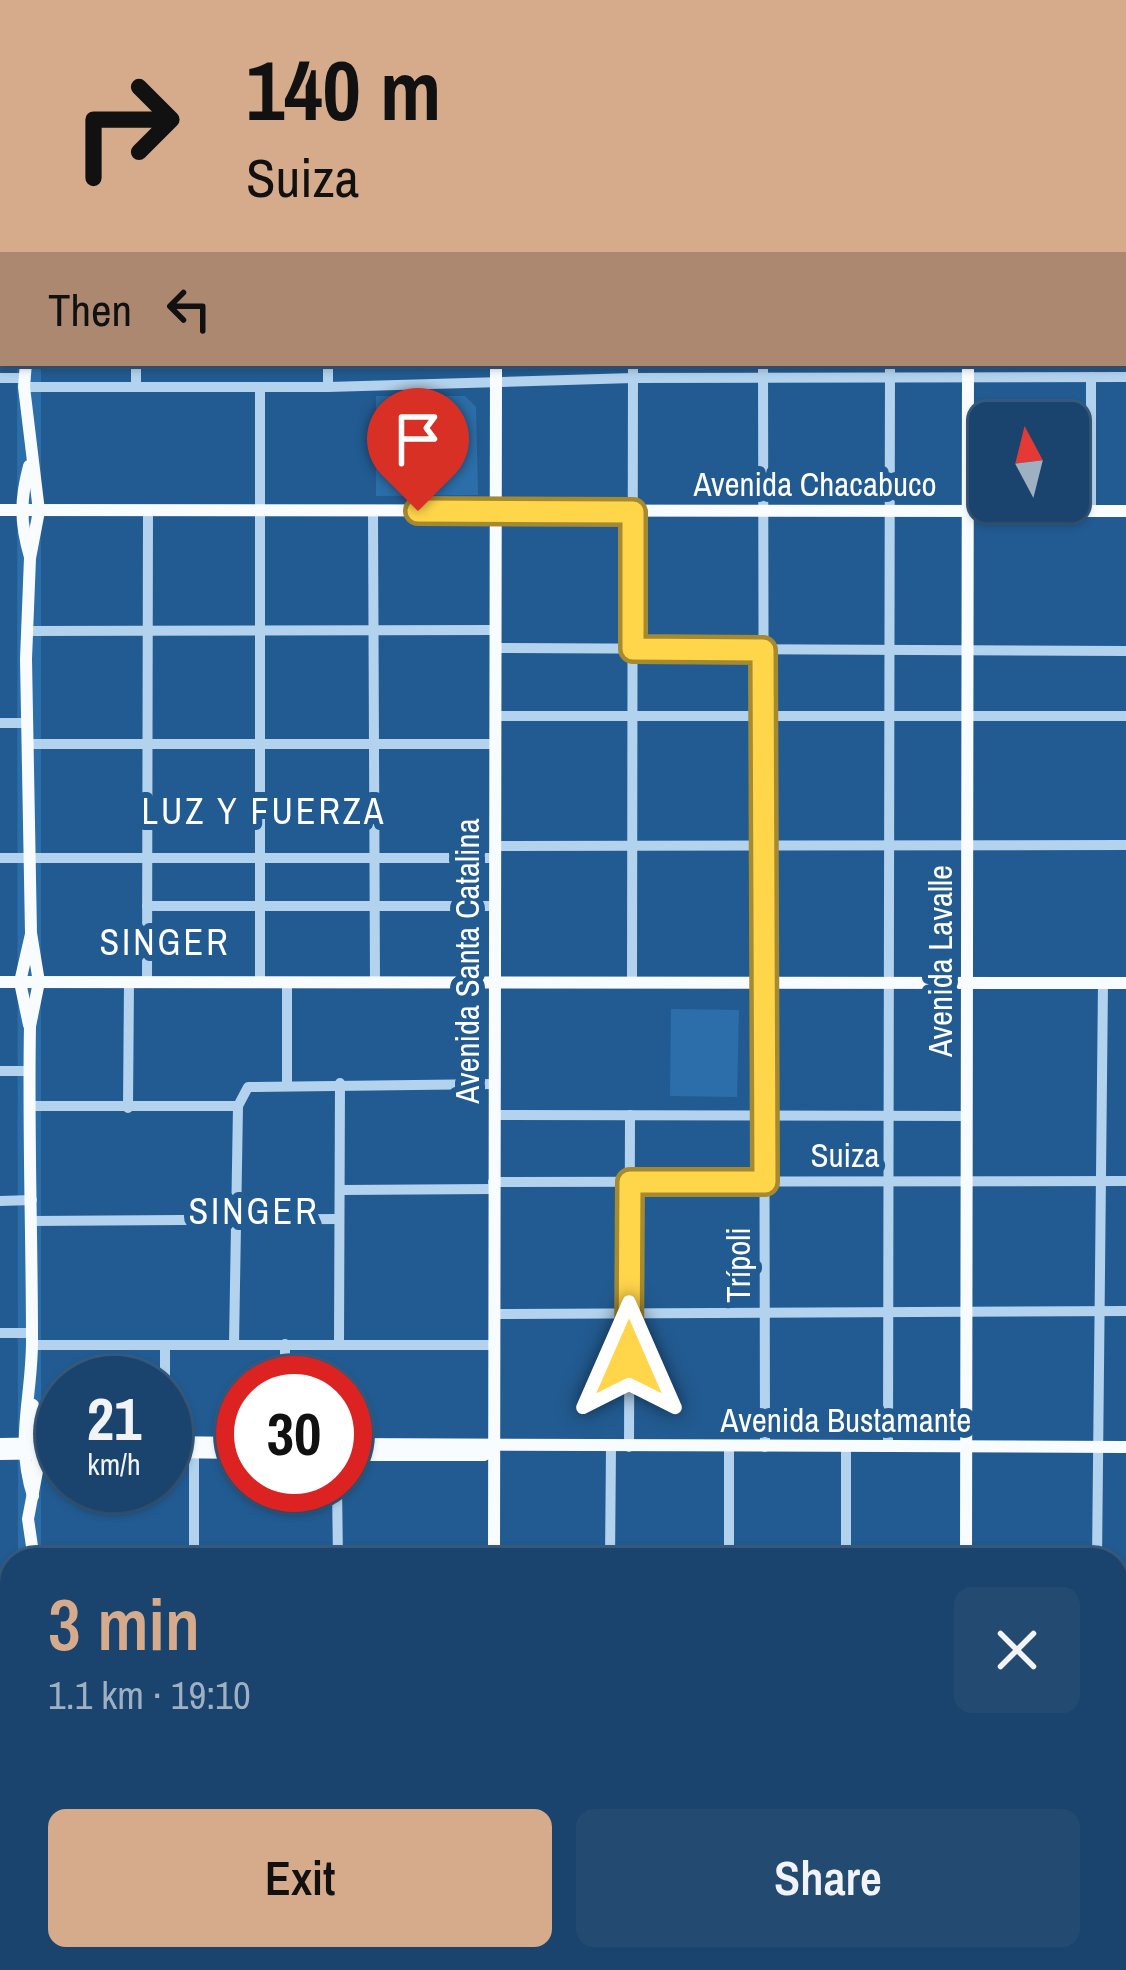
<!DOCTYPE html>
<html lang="en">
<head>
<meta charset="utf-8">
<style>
	body { margin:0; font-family:"Archivo Narrow",sans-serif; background:#234b72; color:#f1f3f6; height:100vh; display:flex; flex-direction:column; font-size:45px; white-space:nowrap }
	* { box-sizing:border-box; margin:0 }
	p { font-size:39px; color:#9fb0c2 }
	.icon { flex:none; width:66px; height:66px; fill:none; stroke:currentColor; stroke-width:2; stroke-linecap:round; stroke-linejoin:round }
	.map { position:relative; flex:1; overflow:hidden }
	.sheet { position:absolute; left:0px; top:1548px; width:1128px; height:423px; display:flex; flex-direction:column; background:#1a446d; border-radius:36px 36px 0 0; box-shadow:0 3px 9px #0004,0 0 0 3px #385c80 }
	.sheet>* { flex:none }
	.top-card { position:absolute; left:0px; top:0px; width:1128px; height:366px; box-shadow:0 3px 9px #0004,0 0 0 3px #385c80; background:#d6ab8b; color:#111; overflow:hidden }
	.needle { width:78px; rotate:353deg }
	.tools { position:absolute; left:969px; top:402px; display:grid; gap:24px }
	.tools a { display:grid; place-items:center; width:120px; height:120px; border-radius:18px; background:#1a446d; box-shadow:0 3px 9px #0004,0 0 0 3px #385c80; font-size:60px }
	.speed { position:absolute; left:36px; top:1356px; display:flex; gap:24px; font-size:60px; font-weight:700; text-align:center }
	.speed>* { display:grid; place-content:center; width:156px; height:156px; border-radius:50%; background:#1a446d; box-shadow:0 3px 9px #0004,0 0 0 3px #385c80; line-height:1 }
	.speed small { font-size:30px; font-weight:400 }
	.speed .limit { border:18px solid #d22; background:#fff; color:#111 }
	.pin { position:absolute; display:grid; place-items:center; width:102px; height:102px; color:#fff; margin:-123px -51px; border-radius:50% 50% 50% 0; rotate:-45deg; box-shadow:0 0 12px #0007 }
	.pin .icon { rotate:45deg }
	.me { position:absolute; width:132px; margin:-66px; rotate:0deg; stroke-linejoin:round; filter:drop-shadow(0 0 9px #0008) }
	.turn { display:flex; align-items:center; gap:42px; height:252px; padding:0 48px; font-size:54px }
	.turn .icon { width:156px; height:156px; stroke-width:2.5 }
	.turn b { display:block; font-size:84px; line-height:102px }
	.then { display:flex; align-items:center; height:114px; padding:0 48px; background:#0003; gap:24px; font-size:45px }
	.round { display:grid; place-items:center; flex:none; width:126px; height:126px; border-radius:18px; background:#234b72 }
	.overview { display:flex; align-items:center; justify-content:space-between; height:204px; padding:0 48px }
	h1 { font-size:72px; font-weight:600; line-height:90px; color:#d6ab8b }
	.action { display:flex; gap:24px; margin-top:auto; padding:24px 48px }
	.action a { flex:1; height:138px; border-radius:18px; background:#d6ab8b; color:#111; font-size:48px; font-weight:600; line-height:138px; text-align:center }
	.action a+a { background:#234b72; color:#f1f3f6 }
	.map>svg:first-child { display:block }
</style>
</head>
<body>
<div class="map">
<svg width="1126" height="1970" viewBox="0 0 1126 1970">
	<rect width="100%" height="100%" fill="#225b91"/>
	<g fill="#2c6ea9">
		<polygon points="51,0 481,0 51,3"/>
		<polygon points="17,363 41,363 41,1560 18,1560"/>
		<polygon points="376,396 465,396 476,407 478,495 376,496"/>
		<polygon points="671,1009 739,1010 737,1097 670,1096"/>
		<polygon points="12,1840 12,1959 96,1959 88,1970 0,1970 0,1844"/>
		<rect x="735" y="1959" width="107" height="11"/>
	</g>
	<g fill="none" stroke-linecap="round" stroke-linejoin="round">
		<g stroke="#b3d2ed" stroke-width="10">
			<polyline points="63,0 63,3"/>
			<polyline points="180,0 180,3"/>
			<polyline points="351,0 351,3"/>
			<polyline points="451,0 454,3"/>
			<polyline points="618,0 618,3"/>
			<polyline points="76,3 79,0"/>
			<polyline points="264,3 264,0"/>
			<polyline points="470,3 470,0"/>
			<polyline points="734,3 734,0"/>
			<polyline points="0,179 3,179"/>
			<polyline points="1125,183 1126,183"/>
			<polyline points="0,309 3,309"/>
			<polyline points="136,363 136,387"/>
			<polyline points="763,363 765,1447"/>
			<polyline points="0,378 24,378"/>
			<polyline points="24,387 328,387 633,378 1126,377"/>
			<polyline points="328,387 328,363"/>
			<polyline points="373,511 375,983"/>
			<polyline points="1091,511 1091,377"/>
			<polyline points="27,631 496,630"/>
			<polyline points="496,648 1126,651"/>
			<polyline points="496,716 1126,716"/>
			<polyline points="0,723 28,723"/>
			<polyline points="29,744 495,744"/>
			<polyline points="495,846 1126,845"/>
			<polyline points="0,858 495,858"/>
			<polyline points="147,906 495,906"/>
			<polyline points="147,982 148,511"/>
			<polyline points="260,982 260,387"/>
			<polyline points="632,983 633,363"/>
			<polyline points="0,1071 29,1071"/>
			<polyline points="287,1084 287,982"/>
			<polyline points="31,1106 238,1106"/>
			<polyline points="128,1108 129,982"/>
			<polyline points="494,1115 967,1116"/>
			<polyline points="493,1182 1126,1181"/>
			<polyline points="341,1190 492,1189"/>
			<polyline points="0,1201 32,1200"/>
			<polyline points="31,1221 339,1219"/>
			<polyline points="495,1314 1126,1311"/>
			<polyline points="0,1333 32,1333"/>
			<polyline points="285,1344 285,1383"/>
			<polyline points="339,1344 340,1083"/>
			<polyline points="32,1345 494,1345"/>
			<polyline points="165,1345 165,1383"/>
			<polyline points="234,1345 238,1106 248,1087 495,1084"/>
			<polyline points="165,1404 165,1442"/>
			<polyline points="629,1447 630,1115"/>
			<polyline points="888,1447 890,363"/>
			<polyline points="337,1485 338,1560"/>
			<polyline points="194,1560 194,1453"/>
			<polyline points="610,1560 611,1447"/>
			<polyline points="729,1560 729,1447"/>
			<polyline points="846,1560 846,1447"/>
			<polyline points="1097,1560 1103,983"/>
			<polyline points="1116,1589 1126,1597"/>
			<polyline points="0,1602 12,1602"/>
			<polyline points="0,1756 12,1755"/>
			<polyline points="190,1959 191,1970"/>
			<polyline points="341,1959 341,1970"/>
			<polyline points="732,1970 732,1959"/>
			<polyline points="845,1970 845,1959"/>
		</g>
		<g stroke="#f9fcff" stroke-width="12">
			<polyline points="27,3 29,0"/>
			<polyline points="497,3 497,0"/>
			<polyline points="968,3 968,0"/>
			<polyline points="0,46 3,46"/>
			<polyline points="1125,46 1126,46"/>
			<path d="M26,363L24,387L39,511L30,558L26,659L31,933L39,982L30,1026C28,1131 32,1236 32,1341C32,1399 15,1439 33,1496"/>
			<path d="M29,466C20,500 20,523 30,557"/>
			<polyline points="0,510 1126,511"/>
			<polyline points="0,982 1126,983"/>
			<polyline points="29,1025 20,982 31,934"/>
			<polyline points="33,1405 38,1466 28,1519 34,1560"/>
			<polyline points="165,1442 243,1443"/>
			<polyline points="0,1444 63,1443"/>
			<polyline points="345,1444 1126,1447"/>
			<polyline points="165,1452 243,1453"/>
			<polyline points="0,1454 63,1453"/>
			<polyline points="345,1455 484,1455 494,1447"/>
			<polyline points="494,1560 496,363"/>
			<polyline points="966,1560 968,363"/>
			<polyline points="0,1835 12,1822"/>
			<polyline points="0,1912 12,1912"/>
			<polyline points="1116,1912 1126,1912"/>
			<polyline points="0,1922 12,1922"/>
			<polyline points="1116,1923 1126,1923"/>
			<polyline points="966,1959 966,1970"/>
			<polyline points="95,1970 103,1959"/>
			<polyline points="493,1970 493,1959"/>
		</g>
	</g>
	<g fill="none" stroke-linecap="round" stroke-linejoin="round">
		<defs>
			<polyline id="route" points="418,511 633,512 633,649 763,650 765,1182 630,1182 629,1358"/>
		</defs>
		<use href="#route" stroke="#a68a30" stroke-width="30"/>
		<use href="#route" stroke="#ffd54a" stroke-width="21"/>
	</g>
	<g text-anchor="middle" stroke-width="12" stroke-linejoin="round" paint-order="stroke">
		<g font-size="33" fill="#fff" stroke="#225b91">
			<text x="815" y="496">Avenida Chacabuco</text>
			<text transform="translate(467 961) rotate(-90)" y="12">Avenida Santa Catalina</text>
			<text transform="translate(940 961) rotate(-90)" y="12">Avenida Lavalle</text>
			<text x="845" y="1167">Suiza</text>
			<text transform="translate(738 1265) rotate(-90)" y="12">Trípoli</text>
			<text x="846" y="1432">Avenida Bustamante</text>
		</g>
		<g font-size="36" letter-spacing="3" fill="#fff" stroke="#225b91">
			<text x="264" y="824">LUZ Y FUERZA</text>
			<text x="165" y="955">SINGER</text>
			<text x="254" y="1224">SINGER</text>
		</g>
	</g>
</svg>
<div class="tools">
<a><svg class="needle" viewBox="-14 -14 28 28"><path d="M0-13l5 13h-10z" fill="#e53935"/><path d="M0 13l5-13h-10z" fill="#9fb0c2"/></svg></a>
</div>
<div class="speed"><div>21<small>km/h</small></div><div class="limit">30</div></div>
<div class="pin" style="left:418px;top:511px;background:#d93025"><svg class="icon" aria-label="arrive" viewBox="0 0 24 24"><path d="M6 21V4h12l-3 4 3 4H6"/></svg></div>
<svg class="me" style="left:629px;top:1358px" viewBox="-20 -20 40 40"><path d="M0-17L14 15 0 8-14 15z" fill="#ffd54a" stroke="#fff" stroke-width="4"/></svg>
<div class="top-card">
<div class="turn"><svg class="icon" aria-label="right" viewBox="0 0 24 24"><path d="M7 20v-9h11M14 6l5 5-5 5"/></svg><div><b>140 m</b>Suiza</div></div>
<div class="then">Then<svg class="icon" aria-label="left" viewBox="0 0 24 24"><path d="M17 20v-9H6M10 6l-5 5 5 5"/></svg></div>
</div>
<section class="sheet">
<div class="overview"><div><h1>3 min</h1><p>1.1 km · 19:10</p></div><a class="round"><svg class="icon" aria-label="close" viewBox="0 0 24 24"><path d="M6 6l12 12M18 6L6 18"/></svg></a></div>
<div class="action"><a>Exit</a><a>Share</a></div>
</section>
</div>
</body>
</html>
